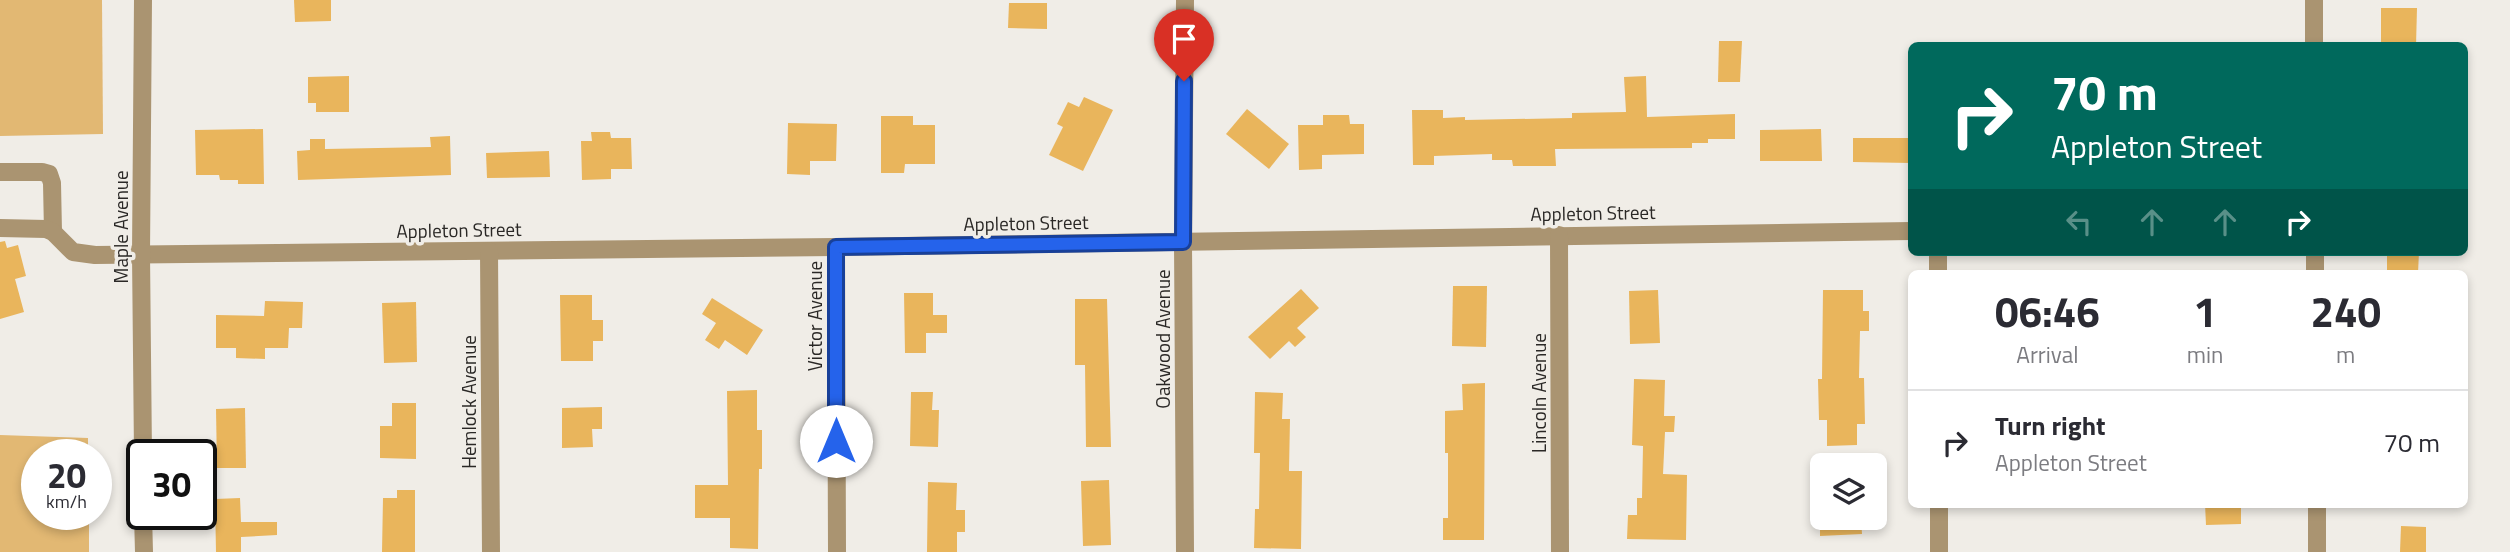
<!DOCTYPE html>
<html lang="en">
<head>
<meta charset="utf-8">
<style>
	body { margin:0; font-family:"Titillium Web",sans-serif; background:#f2f2f3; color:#2b2b33; height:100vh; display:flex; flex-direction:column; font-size:26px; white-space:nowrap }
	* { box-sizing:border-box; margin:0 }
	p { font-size:23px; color:#7c7c81 }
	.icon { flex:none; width:38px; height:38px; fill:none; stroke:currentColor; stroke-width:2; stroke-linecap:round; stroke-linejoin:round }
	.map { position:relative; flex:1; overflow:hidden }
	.sheet { position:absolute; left:1908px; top:270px; width:560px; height:238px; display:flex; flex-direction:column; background:#fff; border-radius:10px; box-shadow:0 4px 10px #0003 }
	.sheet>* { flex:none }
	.guide { position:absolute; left:1908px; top:42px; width:560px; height:214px; border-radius:10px; box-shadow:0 4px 10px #0003; background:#00695c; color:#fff; overflow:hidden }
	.tools { position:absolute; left:1810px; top:453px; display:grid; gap:14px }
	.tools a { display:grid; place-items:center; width:77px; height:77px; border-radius:10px; background:#fff; box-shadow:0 4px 10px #0003; font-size:35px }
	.speed { position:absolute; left:21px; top:439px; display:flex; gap:14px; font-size:35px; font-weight:700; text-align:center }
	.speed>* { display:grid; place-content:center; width:91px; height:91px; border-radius:50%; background:#fff; box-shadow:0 4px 10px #0003; line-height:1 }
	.speed small { font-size:18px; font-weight:400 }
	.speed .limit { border:4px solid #111; border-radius:10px; background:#fff; color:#111 }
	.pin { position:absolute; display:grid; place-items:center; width:60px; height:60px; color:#fff; margin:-72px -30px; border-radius:50% 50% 50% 0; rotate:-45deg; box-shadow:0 0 7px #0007 }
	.pin .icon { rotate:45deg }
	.me { position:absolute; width:77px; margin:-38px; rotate:0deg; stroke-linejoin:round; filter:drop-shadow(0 0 5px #0008) }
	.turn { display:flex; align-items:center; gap:24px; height:147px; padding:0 28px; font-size:32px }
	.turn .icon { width:91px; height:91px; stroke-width:2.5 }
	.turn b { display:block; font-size:49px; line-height:60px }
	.lanes { display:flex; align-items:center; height:66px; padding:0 28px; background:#0003; justify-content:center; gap:35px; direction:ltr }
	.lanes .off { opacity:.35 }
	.eta { display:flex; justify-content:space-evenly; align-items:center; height:119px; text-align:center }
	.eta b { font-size:42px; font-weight:700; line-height:49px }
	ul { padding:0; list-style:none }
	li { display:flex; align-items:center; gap:21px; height:105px; padding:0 28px; border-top:2px solid #e1e1e2 }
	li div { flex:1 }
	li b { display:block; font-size:26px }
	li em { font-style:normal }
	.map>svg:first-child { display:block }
</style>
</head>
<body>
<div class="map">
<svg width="2510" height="552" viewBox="0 0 2510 552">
	<rect width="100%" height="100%" fill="#f0ede7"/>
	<g fill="#e2b873">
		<polygon points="0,0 102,0 103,134 0,136"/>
		<polygon points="0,435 88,438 88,455 37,455 37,514 89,515 89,552 0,552"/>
	</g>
	<g fill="#e9b55c">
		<polygon points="294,0 331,0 331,21 295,22"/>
		<polygon points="1009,3 1047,3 1047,29 1008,28"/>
		<polygon points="2381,8 2417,8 2416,46 2381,46"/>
		<polygon points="1719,41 1742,41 1740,82 1718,82"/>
		<polygon points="349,76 349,112 316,112 316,103 308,103 308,77"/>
		<polygon points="1646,76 1647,117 1735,114 1735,139 1708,139 1708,143 1692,143 1692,148 1555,149 1556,166 1513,166 1512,160 1492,160 1492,154 1434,156 1434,165 1413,165 1412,110 1443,110 1443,118 1465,117 1465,120 1572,118 1572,113 1626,112 1624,77"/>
		<polygon points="1084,97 1113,110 1083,171 1049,155 1063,127 1057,124 1068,102 1079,107"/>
		<polygon points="1247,109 1289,144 1269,169 1226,134"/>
		<polygon points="1323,115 1349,115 1350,124 1364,124 1364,154 1322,155 1322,169 1299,170 1298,125 1323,125"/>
		<polygon points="881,116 913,116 913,125 935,125 935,164 905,164 904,173 881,173"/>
		<polygon points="788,123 837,124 836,161 810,161 810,175 787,174"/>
		<polygon points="263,129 264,184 238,184 238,180 220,180 219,175 196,175 195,130"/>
		<polygon points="1821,129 1822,161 1760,161 1760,130"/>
		<polygon points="591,132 610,132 611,138 631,138 632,169 611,169 611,179 582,180 581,141 592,141"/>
		<polygon points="450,136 451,175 298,180 297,151 310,150 310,139 325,139 325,149 431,147 430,137"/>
		<polygon points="1853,138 1911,138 1911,163 1853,162"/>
		<polygon points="549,151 550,177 487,178 486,153"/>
		<polygon points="5,241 7,248 18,245 26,276 15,279 24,312 0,319 0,242"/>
		<polygon points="2387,252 2419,252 2418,273 2387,273"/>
		<polygon points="1453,286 1487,286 1486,347 1452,346"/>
		<polygon points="1301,289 1319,308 1297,328 1306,337 1295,347 1289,341 1270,359 1248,337"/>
		<polygon points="1658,290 1660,343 1630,344 1629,291"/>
		<polygon points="1823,290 1863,290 1863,311 1869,311 1869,331 1860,331 1859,378 1864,378 1865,424 1857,424 1857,445 1827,446 1827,420 1819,420 1818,379 1822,379"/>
		<polygon points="904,293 933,293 933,315 947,315 947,333 926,333 926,353 905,353"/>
		<polygon points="560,295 592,295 592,320 603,320 603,341 593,341 593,361 561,361"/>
		<polygon points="712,298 763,330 747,355 725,340 719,349 705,340 716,323 702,314"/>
		<polygon points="1075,299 1107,299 1111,447 1086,447 1085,365 1075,365"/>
		<polygon points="265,301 303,302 302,328 289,328 288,348 265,348 265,359 236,358 236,348 216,348 216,315 264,316"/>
		<polygon points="416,302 417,362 384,363 382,303"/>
		<polygon points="1634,379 1665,380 1664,416 1675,416 1674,432 1665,432 1663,474 1687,475 1686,540 1627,539 1628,515 1637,515 1637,498 1642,498 1643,446 1632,445"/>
		<polygon points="1485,383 1484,540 1443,540 1443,518 1448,518 1448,453 1445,453 1445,411 1463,410 1462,384"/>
		<polygon points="757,390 757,430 762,430 762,469 759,469 758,549 730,548 730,518 695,518 695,485 728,485 727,391"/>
		<polygon points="911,392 933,392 932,410 939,410 938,447 910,446"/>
		<polygon points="1255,392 1283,393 1282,419 1290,419 1289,471 1302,471 1301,549 1254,548 1255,509 1259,509 1260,453 1254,453"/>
		<polygon points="392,403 416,403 416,459 380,458 380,426 392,426"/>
		<polygon points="602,407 602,429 592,429 593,447 562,448 562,408"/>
		<polygon points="245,408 246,468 217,468 216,409"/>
		<polygon points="1109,480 1111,545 1083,546 1081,481"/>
		<polygon points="928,482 957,483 956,510 965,510 965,532 957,532 957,552 927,552"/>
		<polygon points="397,490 415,490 415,552 382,552 383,498 397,498"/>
		<polygon points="240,498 241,522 277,522 277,535 241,537 241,552 216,552 215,499"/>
		<polygon points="2205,504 2241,504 2241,524 2206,525"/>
		<polygon points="1820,518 1861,518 1862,534 1820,536"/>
		<polygon points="2401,526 2426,527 2426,552 2400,552"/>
	</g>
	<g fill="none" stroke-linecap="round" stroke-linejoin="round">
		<g stroke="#aa9471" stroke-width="18">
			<polyline points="1185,0 1183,242 1185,552"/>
			<polyline points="2314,0 2314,46"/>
			<polyline points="0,172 42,172 49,174 52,183 53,232"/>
			<polyline points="0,228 46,229 53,232 73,252 95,255 836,247 1911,231"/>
			<polyline points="1559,235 1560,552"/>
			<polyline points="836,247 837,552"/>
			<polyline points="489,251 491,552"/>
			<polyline points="1938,252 1938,273"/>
			<polyline points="2315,252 2315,273"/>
			<polyline points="143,455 141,254 143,0"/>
			<polyline points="1939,504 1939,552"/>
			<polyline points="2317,504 2317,552"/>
			<polyline points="143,514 144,552"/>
		</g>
	</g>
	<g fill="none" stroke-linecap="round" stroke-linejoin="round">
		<defs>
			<polyline id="route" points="836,441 836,247 1183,242 1184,81"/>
		</defs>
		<use href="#route" stroke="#184099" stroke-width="18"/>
		<use href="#route" stroke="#2563eb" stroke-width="12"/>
	</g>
	<g text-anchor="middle" stroke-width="7" stroke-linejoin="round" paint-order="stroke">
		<g font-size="19" fill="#2a2826" stroke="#f0ede7">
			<text transform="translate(1593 213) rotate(-1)" y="7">Appleton Street</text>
			<text transform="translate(1026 223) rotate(-1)" y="7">Appleton Street</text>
			<text transform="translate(121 227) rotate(-90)" y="7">Maple Avenue</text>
			<text transform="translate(459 230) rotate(-1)" y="7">Appleton Street</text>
			<text transform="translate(815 316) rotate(-90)" y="7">Victor Avenue</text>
			<text transform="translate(1163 339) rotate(-90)" y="7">Oakwood Avenue</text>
			<text transform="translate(1539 393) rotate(-90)" y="7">Lincoln Avenue</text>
			<text transform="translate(469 402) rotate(-90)" y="7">Hemlock Avenue</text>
		</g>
	</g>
</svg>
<div class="tools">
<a><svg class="icon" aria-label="layers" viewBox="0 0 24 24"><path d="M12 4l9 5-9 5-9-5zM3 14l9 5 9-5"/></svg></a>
</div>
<div class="speed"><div>20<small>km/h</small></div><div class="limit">30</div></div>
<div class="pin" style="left:1184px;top:81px;background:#d93025"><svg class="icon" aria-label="arrive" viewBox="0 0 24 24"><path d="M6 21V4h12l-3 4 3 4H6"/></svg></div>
<svg class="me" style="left:836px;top:441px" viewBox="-20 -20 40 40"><circle r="19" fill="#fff"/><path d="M0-13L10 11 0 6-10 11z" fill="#2563eb"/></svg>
<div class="guide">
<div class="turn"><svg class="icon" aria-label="right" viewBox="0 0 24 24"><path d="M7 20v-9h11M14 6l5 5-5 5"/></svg><div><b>70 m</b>Appleton Street</div></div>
<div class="lanes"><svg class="icon off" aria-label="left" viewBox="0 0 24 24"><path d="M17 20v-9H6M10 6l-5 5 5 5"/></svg><svg class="icon off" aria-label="ahead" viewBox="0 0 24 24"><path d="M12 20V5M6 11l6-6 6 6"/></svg><svg class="icon off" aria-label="ahead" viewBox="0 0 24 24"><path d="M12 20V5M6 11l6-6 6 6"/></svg><svg class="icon" aria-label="right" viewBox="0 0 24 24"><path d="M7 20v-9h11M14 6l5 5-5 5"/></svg></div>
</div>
<section class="sheet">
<div class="eta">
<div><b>06:46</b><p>Arrival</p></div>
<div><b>1</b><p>min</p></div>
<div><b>240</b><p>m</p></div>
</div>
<ul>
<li><svg class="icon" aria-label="right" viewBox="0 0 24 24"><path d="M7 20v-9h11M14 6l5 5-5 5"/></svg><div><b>Turn right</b><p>Appleton Street</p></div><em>70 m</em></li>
</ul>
</section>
</div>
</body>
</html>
